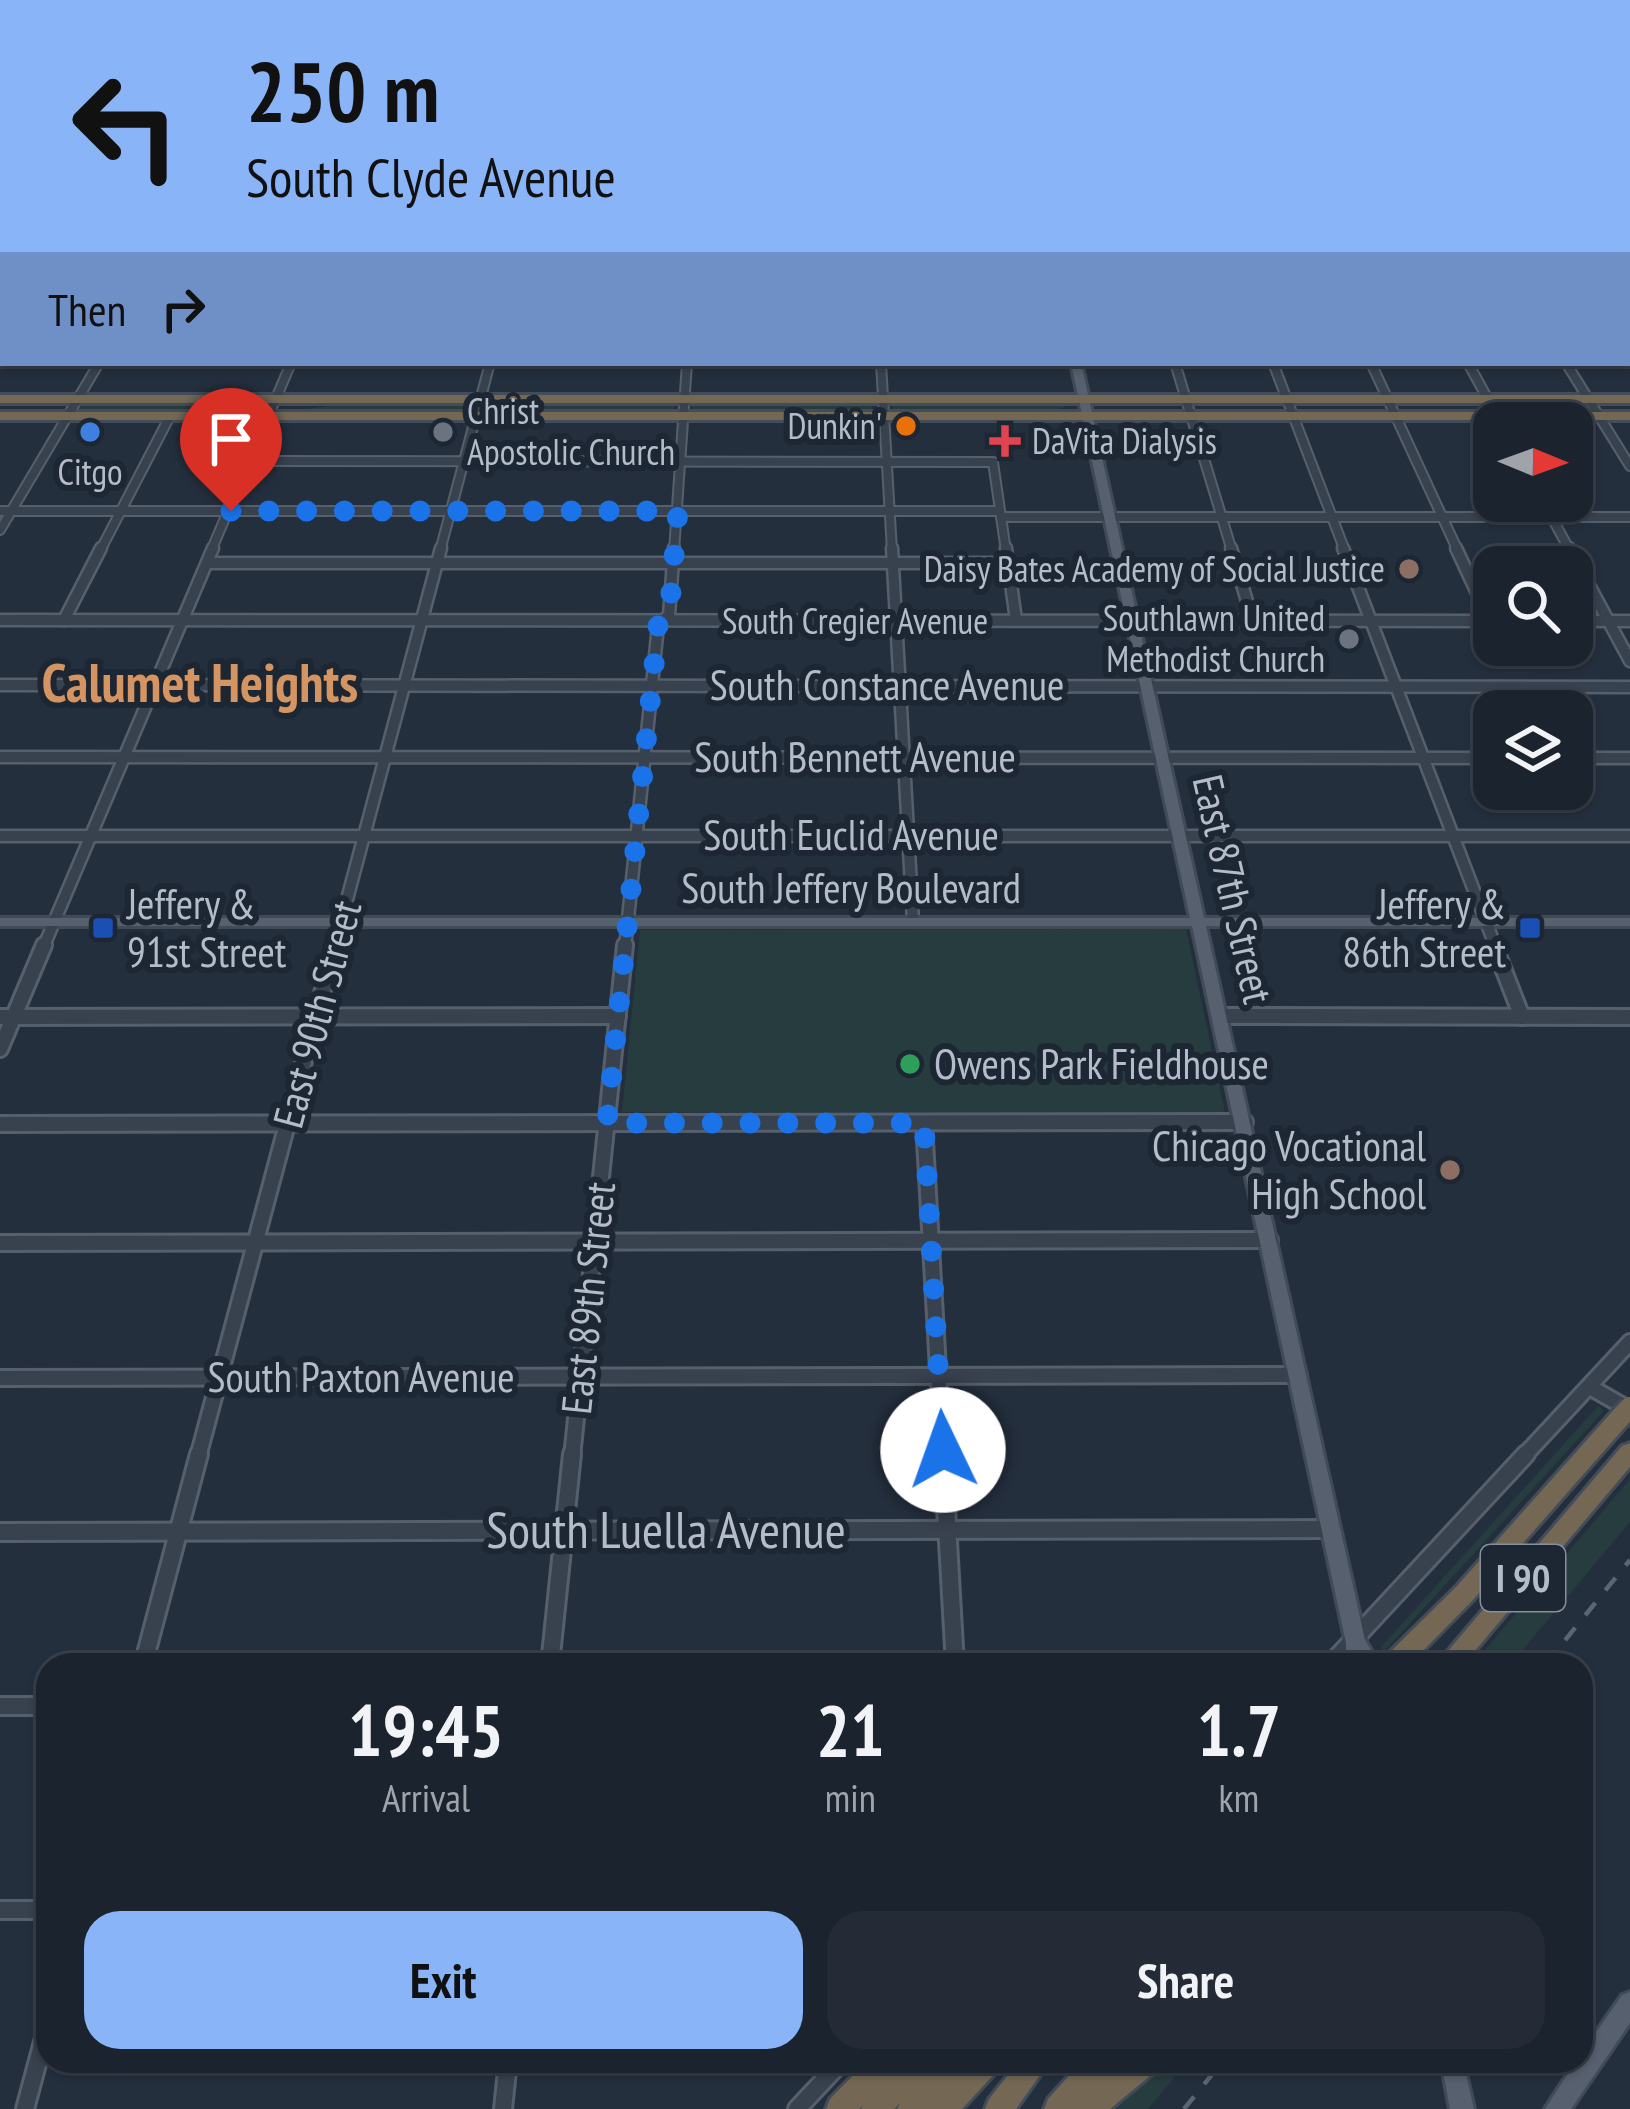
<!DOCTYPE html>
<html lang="en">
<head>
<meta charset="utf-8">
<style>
	body { margin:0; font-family:"PT Sans Narrow",sans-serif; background:#242b36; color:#f1f3f6; height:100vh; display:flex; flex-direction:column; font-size:45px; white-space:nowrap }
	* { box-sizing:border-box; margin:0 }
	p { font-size:39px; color:#a0a4aa }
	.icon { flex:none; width:66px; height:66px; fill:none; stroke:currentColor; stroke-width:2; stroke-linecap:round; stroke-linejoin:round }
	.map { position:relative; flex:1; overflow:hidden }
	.details { position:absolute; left:36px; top:1653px; width:1557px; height:420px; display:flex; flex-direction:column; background:#1b232e; border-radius:36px; box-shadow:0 3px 9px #0004,0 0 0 3px #39404a }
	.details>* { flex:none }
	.banner { position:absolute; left:0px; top:0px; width:1632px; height:366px; box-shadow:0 3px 9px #0004,0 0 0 3px #39404a; background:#8ab4f8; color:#111; overflow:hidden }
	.needle { width:78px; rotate:91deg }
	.buttons { position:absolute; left:1473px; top:402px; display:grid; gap:24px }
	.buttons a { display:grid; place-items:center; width:120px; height:120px; border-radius:24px; background:#1b232e; box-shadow:0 3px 9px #0004,0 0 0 3px #39404a; font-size:60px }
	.pin { position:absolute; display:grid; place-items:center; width:102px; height:102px; color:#fff; margin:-123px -51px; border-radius:50% 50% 50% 0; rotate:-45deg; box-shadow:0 0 12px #0007 }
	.pin .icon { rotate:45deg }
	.me { position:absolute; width:132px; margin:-66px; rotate:357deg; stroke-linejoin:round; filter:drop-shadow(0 0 9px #0008) }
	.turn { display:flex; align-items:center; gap:42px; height:252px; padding:0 48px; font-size:54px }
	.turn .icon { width:156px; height:156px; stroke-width:2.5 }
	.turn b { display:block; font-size:84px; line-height:102px }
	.then { display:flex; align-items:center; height:114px; padding:0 48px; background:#0003; gap:24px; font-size:45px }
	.eta { display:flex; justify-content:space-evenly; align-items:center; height:204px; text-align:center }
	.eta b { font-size:72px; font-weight:700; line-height:84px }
	.primary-button { display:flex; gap:24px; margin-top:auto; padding:24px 48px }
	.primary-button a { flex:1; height:138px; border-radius:36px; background:#8ab4f8; color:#111; font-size:48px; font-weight:700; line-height:138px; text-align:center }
	.primary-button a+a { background:#242b36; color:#f1f3f6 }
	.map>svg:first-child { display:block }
</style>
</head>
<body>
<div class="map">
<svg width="1630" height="2109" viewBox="0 0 1630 2109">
	<rect width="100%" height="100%" fill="#242f3e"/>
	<g fill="#263c3f">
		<polygon points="263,402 231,410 78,412 81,405"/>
		<polygon points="356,402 469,402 467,410 286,412"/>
		<polygon points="675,403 674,410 482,412 484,405"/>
		<path d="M1072,403C1047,422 931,412 893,412L892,405Z"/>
		<polygon points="873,404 871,411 691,412 692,405"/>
		<polygon points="1186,929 1225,1112 622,1112 640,930"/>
		<polygon points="1598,1406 1604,1411 1383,1653 1381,1647"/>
		<polygon points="1630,1479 1630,1522 1510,1665 1472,1665"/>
		<polygon points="1159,2061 1188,2061 1148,2109 1106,2109"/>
	</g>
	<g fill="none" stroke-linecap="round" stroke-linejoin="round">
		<defs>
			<g id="minor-far4">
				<polyline points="906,0 958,3"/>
				<polyline points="0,234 3,230"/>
			</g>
			<g id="minor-far3">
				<polyline points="881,363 892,551"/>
				<polyline points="1175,363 1232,551"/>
				<polyline points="1273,363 1345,551"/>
				<polyline points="1371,363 1458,551"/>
				<polyline points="1468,363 1501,423"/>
				<polyline points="1566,363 1630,466"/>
				<polyline points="252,461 993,462 1006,551"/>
				<polyline points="1543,501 1570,551"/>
				<polyline points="0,511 1000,511"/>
				<polyline points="1001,517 1630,517"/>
				<polyline points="0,530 99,363"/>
				<polyline points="100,551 170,416"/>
				<polyline points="211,551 291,363"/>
				<polyline points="440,551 490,363"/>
				<polyline points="674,551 687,363"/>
			</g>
			<g id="minor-far2">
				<polyline points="892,548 913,921"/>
				<polyline points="1006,548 1016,620"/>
				<polyline points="1231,548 1253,621"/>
				<polyline points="1343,548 1496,948"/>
				<polyline points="1456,548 1490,621"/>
				<polyline points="1569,548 1630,661"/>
				<polyline points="208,563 1008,563"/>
				<polyline points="0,620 1494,621"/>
				<polyline points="64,620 101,548"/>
				<polyline points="1572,621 1630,621"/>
				<polyline points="0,685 1630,687"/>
				<polyline points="0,757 1494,758"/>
				<polyline points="1572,758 1630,758"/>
				<polyline points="0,836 1630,836"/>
				<polyline points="43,948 213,548"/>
				<polyline points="334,948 441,548"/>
				<polyline points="625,948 658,626 669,615 674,548"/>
			</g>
			<g id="minor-far1">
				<polyline points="1494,945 1522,1017"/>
				<polyline points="1221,1016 1630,1017"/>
				<polyline points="0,1017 618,1016"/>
				<polyline points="0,1049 44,945"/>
				<polyline points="924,1123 943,1457"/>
				<polyline points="0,1124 1245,1122"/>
				<polyline points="0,1243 1270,1240"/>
				<polyline points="0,1378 1299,1375"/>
				<polyline points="1590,1387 1630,1410"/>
				<polyline points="198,1457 335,945"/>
				<polyline points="572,1457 625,945"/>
				<polyline points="1523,1457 1630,1342"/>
			</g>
			<g id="minor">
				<polyline points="943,1454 955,1665"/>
				<polyline points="0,1532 1331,1529"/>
				<polyline points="143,1665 199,1454"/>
				<polyline points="550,1665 572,1454"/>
				<polyline points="1330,1665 1526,1454"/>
				<polyline points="0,1706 48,1706"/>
				<polyline points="0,1910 48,1910"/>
				<polyline points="25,2109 48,2023"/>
				<polyline points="503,2109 508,2061"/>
				<polyline points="797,2109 842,2061"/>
			</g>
			<g id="major">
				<polygon points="994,0 1000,0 1001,3 995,3"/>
				<polygon points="1071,363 1081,363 1204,918 1630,918 1630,926 1206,926 1365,1640 1380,1665 1345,1665 1346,1643 1192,926 0,926 0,918 1190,918"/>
				<polygon points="1630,1992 1630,2023 1571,2109 1545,2109 1576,2061 1581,2061 1581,2054 1622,1995"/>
				<polygon points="1441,2061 1463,2061 1474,2109 1450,2109"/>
			</g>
			<g id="highway">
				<rect x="0" y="395" width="1630" height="8"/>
				<rect x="0" y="412" width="1630" height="8"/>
				<polygon points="1618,1411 1626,1414 1629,1420 1626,1426 1472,1601 1409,1665 1381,1665 1385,1657 1456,1587 1610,1414"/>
				<polygon points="1630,1443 1630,1467 1463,1665 1436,1665 1622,1446"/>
				<polygon points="867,2061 933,2061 930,2067 935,2061 1001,2061 997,2071 962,2109 897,2109 900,2103 894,2109 861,2109 862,2106 859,2109 826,2109 830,2099"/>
				<polygon points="1019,2061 1050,2061 1016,2109 985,2109 989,2099"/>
				<polygon points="1082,2061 1115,2061 1106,2076 1124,2061 1160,2061 1156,2071 1110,2109 1044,2109 1048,2099"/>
			</g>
		</defs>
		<use href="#minor-far4" stroke="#565f6c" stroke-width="9"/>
		<use href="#minor-far3" stroke="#565f6c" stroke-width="12"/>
		<use href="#minor-far2" stroke="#565f6c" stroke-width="15"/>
		<use href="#minor-far1" stroke="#565f6c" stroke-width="20"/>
		<use href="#minor" stroke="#565f6c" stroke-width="22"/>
		<use href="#major" stroke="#414a57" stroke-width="6"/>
		<use href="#highway" stroke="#434c59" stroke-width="6"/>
		<use href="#minor-far4" stroke="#38414e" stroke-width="6"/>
		<use href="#minor-far3" stroke="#38414e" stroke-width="8"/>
		<use href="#minor-far2" stroke="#38414e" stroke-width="10"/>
		<use href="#minor-far1" stroke="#38414e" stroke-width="14"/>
		<use href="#minor" stroke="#38414e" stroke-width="16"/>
		<use href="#major" fill="#56606e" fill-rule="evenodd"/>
		<use href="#highway" fill="#746855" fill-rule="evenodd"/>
		<g stroke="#5a6575" stroke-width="3" stroke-dasharray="6 6" stroke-linecap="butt">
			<polyline points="538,0 560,3"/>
			<polyline points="573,0 625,3"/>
			<polyline points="657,0 709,3"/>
			<polyline points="719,0 771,3"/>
		</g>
		<g stroke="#5a6575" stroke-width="4.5" stroke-dasharray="16 16" stroke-linecap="butt">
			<polyline points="1545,1665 1630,1560"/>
			<polyline points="1184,2109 1223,2061"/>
		</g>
		<defs>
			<polyline id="highway-bridge" points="1618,1420 1630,1407"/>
		</defs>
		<use href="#highway-bridge" stroke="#434c59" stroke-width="26" stroke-linecap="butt"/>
		<use href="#highway-bridge" stroke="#746855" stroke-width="20"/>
	</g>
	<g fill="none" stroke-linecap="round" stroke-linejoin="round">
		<polyline stroke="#1a73e8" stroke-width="21" stroke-dasharray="0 37.8" points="231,511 678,511 669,615 658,626 607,1123 924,1123 943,1450"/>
	</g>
	<circle fill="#e8710a" stroke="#1d2633" stroke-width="4.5" cx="906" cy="426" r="12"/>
	<circle fill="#3f7fe0" stroke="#1d2633" stroke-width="4.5" cx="90" cy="432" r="12"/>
	<g fill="#6b7280" stroke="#1d2633" stroke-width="4.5">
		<circle cx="443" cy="432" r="12"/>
		<circle cx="1349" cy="639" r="12"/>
	</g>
	<path fill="#e0444e" stroke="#1d2633" stroke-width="4.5" d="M999 423h12v12h12v12h-12v12h-12v-12h-12v-12h12z"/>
	<g fill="#8d6e63" stroke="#1d2633" stroke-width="4.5">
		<circle cx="1409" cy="569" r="12"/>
		<circle cx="1450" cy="1170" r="12"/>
	</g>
	<g fill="#1a4fb4" stroke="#1d2633" stroke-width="4.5">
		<rect x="91" y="916" width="24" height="24" rx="6"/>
		<rect x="1518" y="916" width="24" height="24" rx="6"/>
	</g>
	<circle fill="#2e9e5b" stroke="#1d2633" stroke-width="4.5" cx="910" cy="1064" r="12"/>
	<g text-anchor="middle" stroke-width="12" stroke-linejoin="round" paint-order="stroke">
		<g font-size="36" fill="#b4bcc9" stroke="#1d2633" text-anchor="end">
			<text x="467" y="424" text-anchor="start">Christ<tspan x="467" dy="41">Apostolic Church</tspan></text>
			<text x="882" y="439">Dunkin'</text>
			<text x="1032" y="454" text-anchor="start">DaVita Dialysis</text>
			<text x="90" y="485" text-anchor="middle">Citgo</text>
			<text x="1385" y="582">Daisy Bates Academy of Social Justice</text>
			<text x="1325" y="631">Southlawn United<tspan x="1325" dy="41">Methodist Church</tspan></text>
		</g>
		<g font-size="36" fill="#b4bcc9" stroke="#1d2633">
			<text x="855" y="634">South Cregier Avenue</text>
		</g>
		<rect fill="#1d2633" stroke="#878f9c" stroke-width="3" x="1481" y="1545" width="84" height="66" rx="9"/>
		<g font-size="39" font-weight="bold" fill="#b4bcc9">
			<text x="1523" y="1592">I 90</text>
		</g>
		<g font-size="42" fill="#b4bcc9" stroke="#1d2633">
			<text x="887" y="700">South Constance Avenue</text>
			<text x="855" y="772">South Bennett Avenue</text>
			<text x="851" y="850">South Euclid Avenue</text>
			<text x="851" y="903">South Jeffery Boulevard</text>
			<text transform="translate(1233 889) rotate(77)" y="15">East 87th Street</text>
			<text transform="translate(317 1014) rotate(-75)" y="15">East 90th Street</text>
			<text transform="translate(588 1298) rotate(-84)" y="15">East 89th Street</text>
			<text x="361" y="1392">South Paxton Avenue</text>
		</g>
		<g font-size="42" fill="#b4bcc9" stroke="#1d2633" text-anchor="start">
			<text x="127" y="919">Jeffery &amp;<tspan x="127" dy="48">91st Street</tspan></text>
			<text x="1506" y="919" text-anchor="end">Jeffery &amp;<tspan x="1506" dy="48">86th Street</tspan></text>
			<text x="934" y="1079">Owens Park Fieldhouse</text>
			<text x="1426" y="1161" text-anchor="end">Chicago Vocational<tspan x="1426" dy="48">High School</tspan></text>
		</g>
		<g font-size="51" fill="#b4bcc9" stroke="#1d2633">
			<text x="666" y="1548">South Luella Avenue</text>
		</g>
		<g font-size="54" font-weight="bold" fill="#d59563" stroke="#1d2633">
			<text x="200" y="702">Calumet Heights</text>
		</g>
	</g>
</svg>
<div class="buttons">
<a><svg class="needle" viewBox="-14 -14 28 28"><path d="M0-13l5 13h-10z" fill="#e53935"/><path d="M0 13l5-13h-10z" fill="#a0a4aa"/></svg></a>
<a><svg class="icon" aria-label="search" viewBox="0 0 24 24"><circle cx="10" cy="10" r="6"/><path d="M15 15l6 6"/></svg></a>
<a><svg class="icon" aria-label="layers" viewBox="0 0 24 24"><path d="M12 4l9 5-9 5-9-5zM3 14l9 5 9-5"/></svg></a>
</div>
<div class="pin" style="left:231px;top:511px;background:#d93025"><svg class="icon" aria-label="arrive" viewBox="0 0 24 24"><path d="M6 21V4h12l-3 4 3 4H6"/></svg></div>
<svg class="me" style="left:943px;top:1450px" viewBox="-20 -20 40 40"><circle r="19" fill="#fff"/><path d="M0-13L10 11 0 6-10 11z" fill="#1a73e8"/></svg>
<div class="banner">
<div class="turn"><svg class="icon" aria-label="left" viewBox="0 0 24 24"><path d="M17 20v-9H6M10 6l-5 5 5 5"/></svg><div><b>250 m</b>South Clyde Avenue</div></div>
<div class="then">Then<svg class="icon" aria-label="right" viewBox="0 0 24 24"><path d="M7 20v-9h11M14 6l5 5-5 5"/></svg></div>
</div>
<section class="details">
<div class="eta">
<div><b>19:45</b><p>Arrival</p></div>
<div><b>21</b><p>min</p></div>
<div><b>1.7</b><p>km</p></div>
</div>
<div class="primary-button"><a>Exit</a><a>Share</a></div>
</section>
</div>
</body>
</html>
